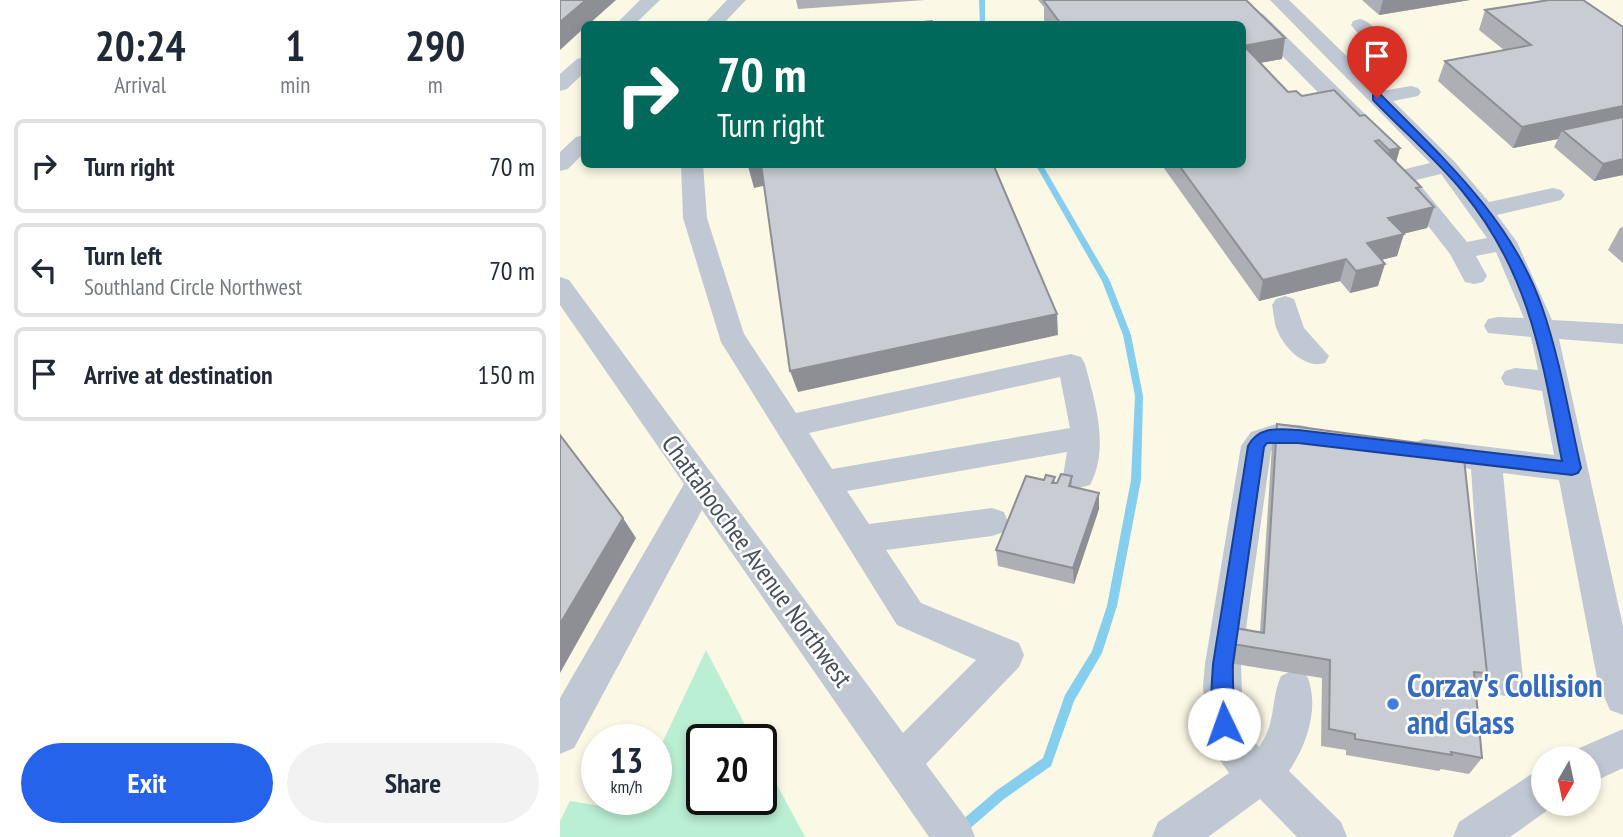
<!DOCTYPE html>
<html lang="en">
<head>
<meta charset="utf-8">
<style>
	body { margin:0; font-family:"PT Sans Narrow",sans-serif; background:#f2f2f3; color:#1f2937; height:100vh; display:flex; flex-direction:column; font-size:26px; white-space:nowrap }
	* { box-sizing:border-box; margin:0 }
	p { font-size:23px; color:#747a83 }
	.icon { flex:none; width:38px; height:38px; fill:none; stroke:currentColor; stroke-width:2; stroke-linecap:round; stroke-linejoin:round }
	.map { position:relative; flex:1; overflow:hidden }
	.details { display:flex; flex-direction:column; background:#fff; width:560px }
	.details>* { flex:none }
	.hud { position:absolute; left:21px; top:21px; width:665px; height:147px; border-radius:10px; box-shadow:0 4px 10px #0003; background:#00695c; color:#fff; overflow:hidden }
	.needle { width:46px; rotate:189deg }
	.tools { position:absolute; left:971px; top:746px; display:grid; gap:14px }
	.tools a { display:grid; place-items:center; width:70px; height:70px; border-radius:50%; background:#fff; box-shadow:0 4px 10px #0003; font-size:35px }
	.speed { position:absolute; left:21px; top:724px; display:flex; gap:14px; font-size:35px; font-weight:700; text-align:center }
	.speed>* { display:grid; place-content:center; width:91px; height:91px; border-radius:50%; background:#fff; box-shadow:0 4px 10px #0003; line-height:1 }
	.speed small { font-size:18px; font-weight:400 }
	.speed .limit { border:4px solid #111; border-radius:10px; background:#fff; color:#111 }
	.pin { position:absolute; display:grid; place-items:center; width:60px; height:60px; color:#fff; margin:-72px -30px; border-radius:50% 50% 50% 0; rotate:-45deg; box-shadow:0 0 7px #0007 }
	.pin .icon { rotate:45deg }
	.me { position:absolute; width:77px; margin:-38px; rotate:357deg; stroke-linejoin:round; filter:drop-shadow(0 0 5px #0008) }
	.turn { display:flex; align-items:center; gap:24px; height:147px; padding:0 21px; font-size:32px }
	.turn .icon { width:91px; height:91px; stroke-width:2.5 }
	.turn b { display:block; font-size:49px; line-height:60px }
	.eta { display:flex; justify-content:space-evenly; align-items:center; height:119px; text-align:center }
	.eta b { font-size:42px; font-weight:600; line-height:49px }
	.action { display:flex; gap:14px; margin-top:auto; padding:14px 21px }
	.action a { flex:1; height:80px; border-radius:42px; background:#2563eb; color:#fff; font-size:28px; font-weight:600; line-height:80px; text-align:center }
	.action a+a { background:#f2f2f3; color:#1f2937 }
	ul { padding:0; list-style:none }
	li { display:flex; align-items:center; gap:21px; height:94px; margin:0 14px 10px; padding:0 7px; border:4px solid #e0e1e3; border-radius:10px }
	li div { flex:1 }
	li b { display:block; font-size:26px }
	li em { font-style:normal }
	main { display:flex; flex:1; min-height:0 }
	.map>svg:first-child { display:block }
</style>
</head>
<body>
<main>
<section class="details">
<div class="eta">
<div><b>20:24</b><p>Arrival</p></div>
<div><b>1</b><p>min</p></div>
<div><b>290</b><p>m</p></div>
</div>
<ul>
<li><svg class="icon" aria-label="right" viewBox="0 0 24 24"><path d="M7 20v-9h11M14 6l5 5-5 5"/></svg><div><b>Turn right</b></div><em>70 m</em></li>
<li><svg class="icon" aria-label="left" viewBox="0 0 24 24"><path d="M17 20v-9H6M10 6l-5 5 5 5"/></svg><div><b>Turn left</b><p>Southland Circle Northwest</p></div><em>70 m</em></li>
<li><svg class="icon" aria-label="arrive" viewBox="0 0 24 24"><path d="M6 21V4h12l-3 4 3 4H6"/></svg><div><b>Arrive at destination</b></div><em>150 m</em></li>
</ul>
<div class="action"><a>Exit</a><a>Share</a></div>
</section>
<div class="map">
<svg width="1063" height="837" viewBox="0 0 1063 837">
	<rect width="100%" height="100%" fill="#f0eeed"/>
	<path fill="#fcf8e6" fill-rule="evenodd" d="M0,0H1063V837H0ZM24,24H682V164H24ZM37,740H96V800H37ZM142,740H201V800H142ZM984,758H1029V803H984Z"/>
	<polygon fill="#baefd4" points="146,650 193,740 142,740 142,800 201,800 201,755 245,837 0,837 0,821 10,801 70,811 76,800 96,800 96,756"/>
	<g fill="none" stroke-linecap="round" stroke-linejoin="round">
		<g fill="#86ceed" fill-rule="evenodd">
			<polygon points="419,0 425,0 425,24 420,24"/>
			<polygon points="475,164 482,164 550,281 571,335 583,396 581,480 557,606 542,653 514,701 491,766 444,799 400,837 385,837 387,833 436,791 483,758 505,695 532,651 547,606 571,480 575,396 563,335 542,281"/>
		</g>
		<g fill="#c0c8d3" fill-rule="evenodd">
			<polygon points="80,0 100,0 75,24 56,24"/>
			<polygon points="167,0 186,0 163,24 144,24"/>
			<path d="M710,0H729L800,69L828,64L835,66L838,70L835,74L810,79L822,91L851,86L858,88L861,92L858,96L833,101L894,161L929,202L993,188L1001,190L1005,195L1001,200L937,215L957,242L992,320L1063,324V344L999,339L1063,626V715L1050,710L1038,683L999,480L943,473L963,679L957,691L944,696L931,691L925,679L911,469L853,459L849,451L853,443L864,439L994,455L982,391L945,385L941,378L945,371L955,368L978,370L971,337L928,333L924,326L928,319L938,317L964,318L936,252L916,256L927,276L923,282L914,284L905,282L890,254L830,177L833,172L870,163ZM881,174L927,238L907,242L856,180Z"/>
			<polygon points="696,12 703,14 805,114 808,119 805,124 789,124 689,22 687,18 689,14"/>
			<path d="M800,19C808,21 812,25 816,32L814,36H800L791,25L793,21Z"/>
			<polygon points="24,57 24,73 7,89 0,91 0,74 17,59"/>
			<polygon points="24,135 24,153 8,169 0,171 0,152 16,137"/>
			<path d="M121,164H143L147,218L184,334L236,413L511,354L521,357L525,364C535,403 550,447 530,485L519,488L508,485L503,476L507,452L287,491L309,524L432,508L444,512L448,522L444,532L432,536L326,550L361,603L459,643L464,655L459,667L366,764L409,822L415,837H369L142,510L14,748L0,754V698L124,484L0,305V277L9,280L343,733L416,660L337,625L161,342L123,218ZM500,377L510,428L272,469L249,433Z"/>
			<path d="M725,296L734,299L744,328L769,356L765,363C746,369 726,350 718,332C714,324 714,314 712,305L716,299Z"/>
			<path d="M716,424L740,425L767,431L771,439L767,447C749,453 726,439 711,451L681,664L683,721L685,731L699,747C717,722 710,701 721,676L734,670L747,676C760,706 747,745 729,771L781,822L787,837H737L700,799L648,837H592L598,822L669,773L657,756L647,732L643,686L645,664L681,446L691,432Z"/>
			<polygon points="1063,729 1063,768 1029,784 1029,758 1012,758 1015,750"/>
			<polygon points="984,769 984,803 998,803 950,837 893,837 899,822 970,775"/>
		</g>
	</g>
	<g fill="#adafb5">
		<polygon points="236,0 365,0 238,9"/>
		<polygon points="478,0 686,0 725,38 722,59 700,63 728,92 800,116 840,148 836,162 861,187 859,191 874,207 867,228 843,234 837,256 821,260 818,286 790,293 780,281 699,301 601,164 682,164 682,24 487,24 484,20 484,7"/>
		<polygon points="802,0 910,0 819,15"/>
		<polygon points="989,0 1063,175 1034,181 994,147 998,139 953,148 878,81 885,61 944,50 919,30 925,10"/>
		<polygon points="1063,227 1063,263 1048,250 1060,228"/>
		<polygon points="717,424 927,673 916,689 922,758 909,774 881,769 879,771 786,755 786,750 761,746 762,678 669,663 670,646 675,628 700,632 712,445"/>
		<polygon points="512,476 512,487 539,509 514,584 438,566 436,550 484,480 495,477 495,483 497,483"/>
	</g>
	<g fill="#8d8f94">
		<polygon points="26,0 56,0 29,24 24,24 24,28 0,50 0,22"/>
		<polygon points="823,0 910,0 819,15"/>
		<polygon points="725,38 722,59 682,66 684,46"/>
		<polygon points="1063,106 1063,125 1002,130 998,139 953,148 962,127"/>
		<polygon points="840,148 834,169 823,171 829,150"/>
		<polygon points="1063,159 1063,175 1034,181 1043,164"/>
		<polygon points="198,164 204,164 208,185 194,188 188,166"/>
		<polygon points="874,207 867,228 821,239 828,218"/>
		<polygon points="844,234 837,256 801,265 807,243"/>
		<polygon points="786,259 780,281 699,301 703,280"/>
		<polygon points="825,264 818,286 790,293 796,271"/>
		<polygon points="497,314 498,335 238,392 230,371"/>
		<polygon points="539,493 539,509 514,584 513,568"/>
		<polygon points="63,518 76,538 0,673 0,624"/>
	</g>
	<g fill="#c9ccd3" stroke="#8d8f94" stroke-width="2">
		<polygon points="0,0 26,0 0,22"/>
		<polygon points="483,0 686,0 725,38 684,46 728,92 736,91 742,96 774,90 800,116 805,115 840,148 829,150 819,140 815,141 861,187 856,188 874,207 828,218 844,234 807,243 825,264 796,271 786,259 703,280 618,164 682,164 682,24 501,24"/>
		<polygon points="989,0 1023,0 1063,27 1063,106 962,127 885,61 971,45 925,10"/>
		<polygon points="372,21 373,24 342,24"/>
		<polygon points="1063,117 1063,159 1043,164 1002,130"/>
		<polygon points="201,164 433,164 497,314 230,371"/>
		<polygon points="717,424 903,449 927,673 914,672 922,758 891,752 892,755 795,739 795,734 769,729 770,660 673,644 675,628 704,633"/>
		<polygon points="0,435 63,518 0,624"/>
		<polygon points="501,474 512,476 509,486 539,493 513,568 436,550 466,476 484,480 486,475 495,477 492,483 497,483"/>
	</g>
	<path fill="#2563eb" stroke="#184099" stroke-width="2" d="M813,95H821C884,159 952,220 982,307C1000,359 1009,415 1021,468L1018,473L1012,475L738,443H707L704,447L673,664C672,680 676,719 671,731L664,734L657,731C648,711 652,685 653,664L688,446C699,426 718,429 738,430L1002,461C982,360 971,275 903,192C877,160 843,131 813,100Z"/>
	<circle fill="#3f7fe0" stroke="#fff" stroke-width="2.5" cx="833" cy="704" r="7"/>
	<g text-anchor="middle" stroke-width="5" stroke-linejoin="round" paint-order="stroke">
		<g font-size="26" fill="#454f5b" stroke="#fff">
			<text transform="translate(197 561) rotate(54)" y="9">Chattahoochee Avenue Northwest</text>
		</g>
		<g font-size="32" font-weight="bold" fill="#366cbe" stroke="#fff" text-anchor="start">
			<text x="847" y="697">Corzav's Collision<tspan x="847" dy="37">and Glass</tspan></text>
		</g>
	</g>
</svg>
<div class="tools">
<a><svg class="needle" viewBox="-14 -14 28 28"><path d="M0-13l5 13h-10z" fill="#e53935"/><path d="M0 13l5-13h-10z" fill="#747a83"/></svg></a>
</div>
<div class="speed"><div>13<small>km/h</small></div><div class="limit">20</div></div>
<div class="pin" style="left:817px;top:98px;background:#d93025"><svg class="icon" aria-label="arrive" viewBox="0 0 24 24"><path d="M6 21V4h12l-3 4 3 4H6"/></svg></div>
<svg class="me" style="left:664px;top:724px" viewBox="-20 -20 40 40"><circle r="19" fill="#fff"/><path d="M0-13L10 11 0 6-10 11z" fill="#2563eb"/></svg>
<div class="hud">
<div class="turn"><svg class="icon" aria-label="right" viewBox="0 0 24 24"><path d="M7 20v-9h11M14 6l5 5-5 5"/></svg><div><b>70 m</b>Turn right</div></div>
</div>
</div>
</main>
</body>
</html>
